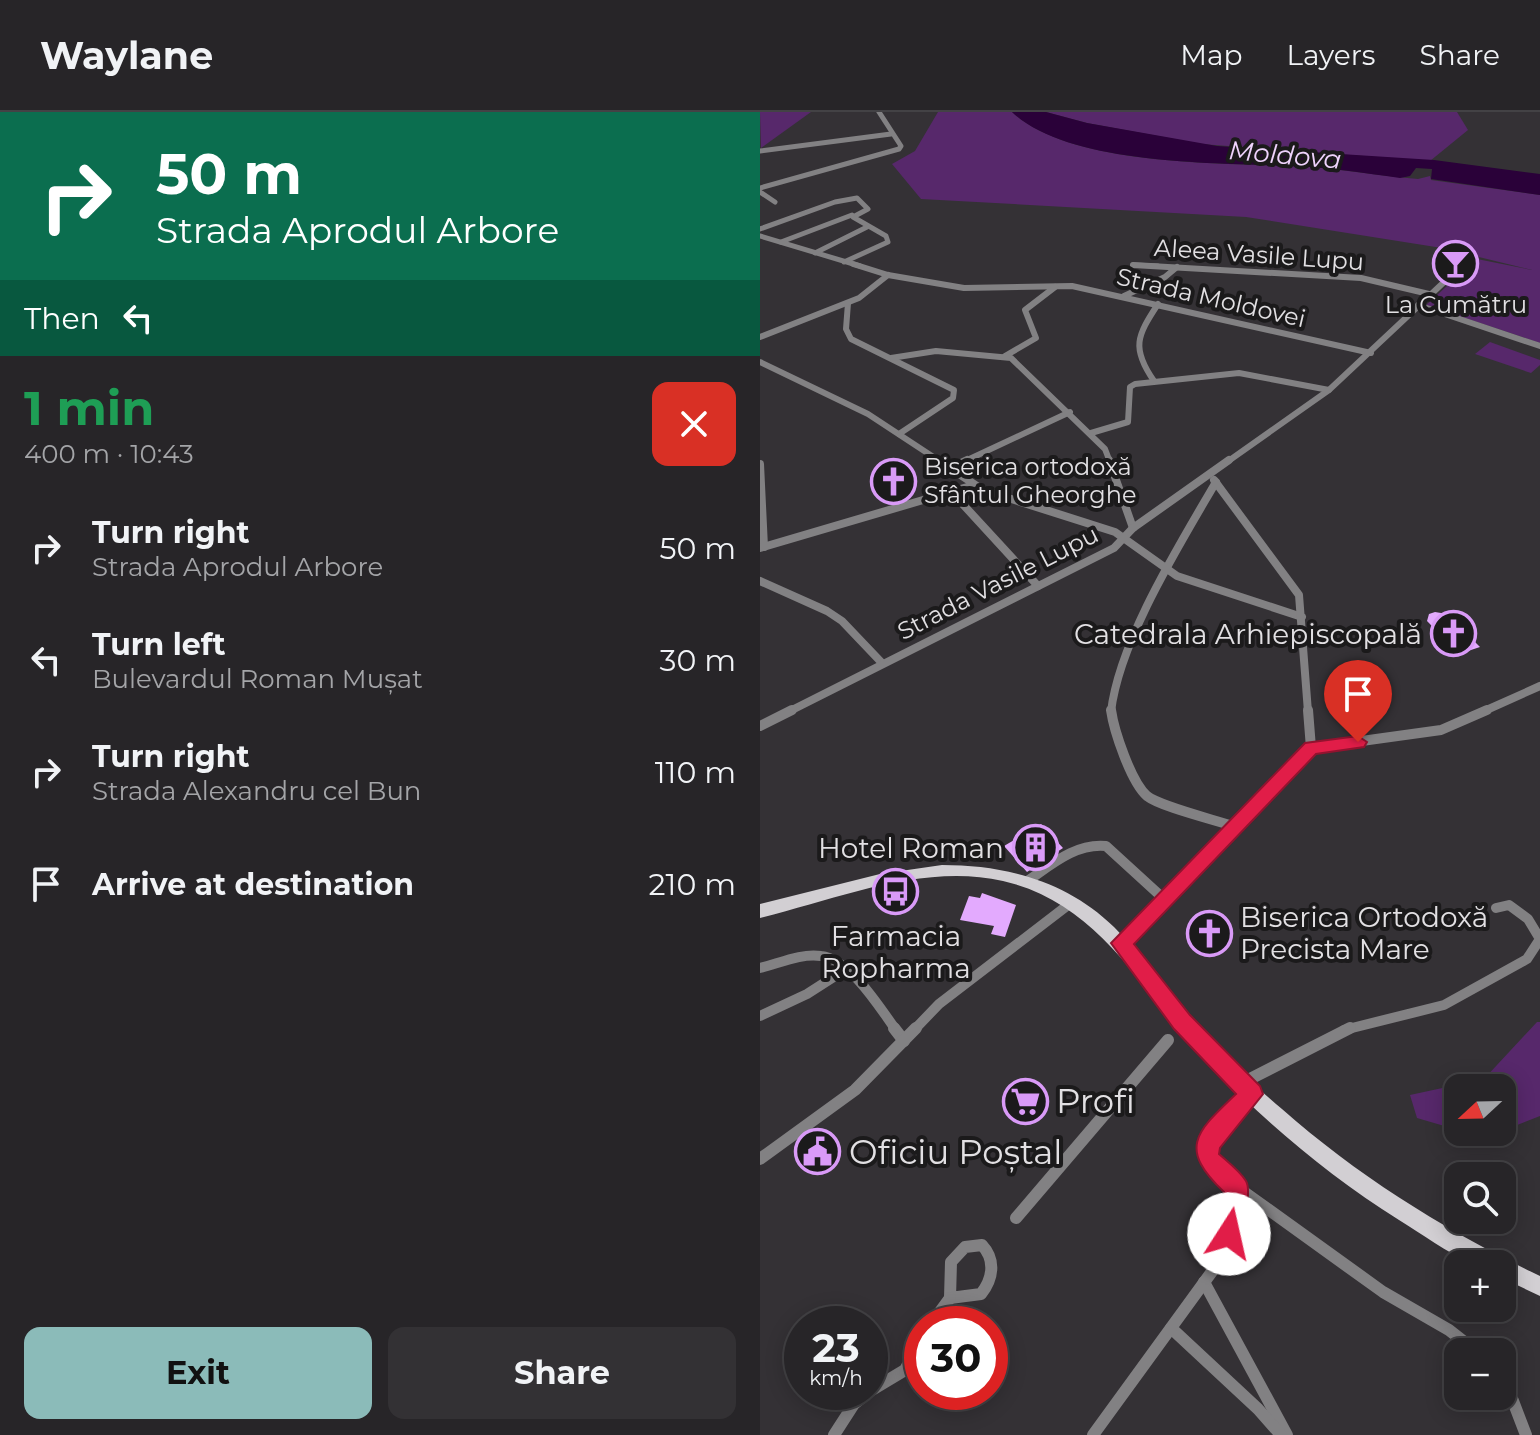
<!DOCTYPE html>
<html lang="en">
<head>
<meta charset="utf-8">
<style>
	body { margin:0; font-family:Montserrat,sans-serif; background:#333134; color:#f1f3f6; height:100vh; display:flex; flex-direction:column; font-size:30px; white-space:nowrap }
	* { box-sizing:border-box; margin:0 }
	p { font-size:26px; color:#a4a5a8 }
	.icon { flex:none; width:44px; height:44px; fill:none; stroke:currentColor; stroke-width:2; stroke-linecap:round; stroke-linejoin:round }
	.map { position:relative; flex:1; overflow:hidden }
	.side { display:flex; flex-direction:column; background:#272528; width:760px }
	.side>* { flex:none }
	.hud { background:#0b6e4f; color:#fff; overflow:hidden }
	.needle { width:52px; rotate:248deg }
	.tools { position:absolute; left:684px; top:962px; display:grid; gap:16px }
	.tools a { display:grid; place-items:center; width:72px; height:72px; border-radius:16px; background:#272528; box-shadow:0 4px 20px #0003,0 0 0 2px #434245; font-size:40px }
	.speed { position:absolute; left:24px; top:1194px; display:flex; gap:16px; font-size:40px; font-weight:700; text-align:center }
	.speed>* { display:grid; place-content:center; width:104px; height:104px; border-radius:50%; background:#272528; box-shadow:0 4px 20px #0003,0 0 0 2px #434245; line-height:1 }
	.speed small { font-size:20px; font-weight:400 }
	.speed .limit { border:12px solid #d22; background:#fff; color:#111 }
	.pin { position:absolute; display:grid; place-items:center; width:68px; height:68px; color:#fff; margin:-82px -34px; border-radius:50% 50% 50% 0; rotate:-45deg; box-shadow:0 0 8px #0007 }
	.pin .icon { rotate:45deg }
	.me { position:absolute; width:88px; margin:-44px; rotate:10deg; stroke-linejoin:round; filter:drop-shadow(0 0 6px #0008) }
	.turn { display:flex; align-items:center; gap:28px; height:168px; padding:0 24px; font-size:36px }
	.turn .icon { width:104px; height:104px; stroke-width:2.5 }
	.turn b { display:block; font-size:56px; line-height:68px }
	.then { display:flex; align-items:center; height:76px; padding:0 24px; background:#0003; gap:16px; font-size:30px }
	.round { display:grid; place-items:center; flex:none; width:84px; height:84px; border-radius:16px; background:#333134 }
	.head { display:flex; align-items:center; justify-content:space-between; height:136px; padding:0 24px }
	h1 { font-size:48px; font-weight:700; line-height:60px; color:#1e9e55 }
	.button { display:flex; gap:16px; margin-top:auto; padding:16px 24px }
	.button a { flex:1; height:92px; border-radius:16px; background:#8bbbb9; color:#111; font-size:32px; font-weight:700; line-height:92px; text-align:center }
	.button a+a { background:#333134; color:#f1f3f6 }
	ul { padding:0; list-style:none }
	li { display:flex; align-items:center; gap:24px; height:112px; padding:0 24px }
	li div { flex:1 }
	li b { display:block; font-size:30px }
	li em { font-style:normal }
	header { display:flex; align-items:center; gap:48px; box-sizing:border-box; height:112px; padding:0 40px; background:#272528; border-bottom:2px solid #434245 }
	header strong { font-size:38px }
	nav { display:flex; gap:44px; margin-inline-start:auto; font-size:28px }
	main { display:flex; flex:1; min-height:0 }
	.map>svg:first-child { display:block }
</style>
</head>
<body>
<header>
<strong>Waylane</strong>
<nav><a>Map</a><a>Layers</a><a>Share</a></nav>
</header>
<main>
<section class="side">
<div class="hud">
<div class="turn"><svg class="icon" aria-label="right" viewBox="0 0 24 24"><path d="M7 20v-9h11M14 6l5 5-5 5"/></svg><div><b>50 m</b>Strada Aprodul Arbore</div></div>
<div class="then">Then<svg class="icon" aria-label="left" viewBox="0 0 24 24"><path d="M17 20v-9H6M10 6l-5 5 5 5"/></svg></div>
</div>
<div class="head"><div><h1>1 min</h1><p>400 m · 10:43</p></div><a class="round" style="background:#d93025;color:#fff"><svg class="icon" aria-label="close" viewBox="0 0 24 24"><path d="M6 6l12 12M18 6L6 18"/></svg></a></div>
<ul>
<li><svg class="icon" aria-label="right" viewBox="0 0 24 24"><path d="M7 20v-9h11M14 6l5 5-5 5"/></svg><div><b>Turn right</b><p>Strada Aprodul Arbore</p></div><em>50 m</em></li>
<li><svg class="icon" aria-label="left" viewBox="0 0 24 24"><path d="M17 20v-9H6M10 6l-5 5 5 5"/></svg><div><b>Turn left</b><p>Bulevardul Roman Mușat</p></div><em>30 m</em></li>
<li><svg class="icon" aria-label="right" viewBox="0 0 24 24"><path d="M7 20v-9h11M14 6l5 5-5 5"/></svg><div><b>Turn right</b><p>Strada Alexandru cel Bun</p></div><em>110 m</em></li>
<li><svg class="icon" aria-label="arrive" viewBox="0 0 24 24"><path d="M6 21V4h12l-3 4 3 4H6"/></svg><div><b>Arrive at destination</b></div><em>210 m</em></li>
</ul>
<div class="button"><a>Exit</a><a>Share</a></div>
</section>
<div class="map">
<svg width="780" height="1323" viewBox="0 0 780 1323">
	<rect width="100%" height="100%" fill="#343135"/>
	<g fill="#57286b">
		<polygon points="0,0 51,0 1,36"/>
		<path d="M178,0H252C309,53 453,51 530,54C573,55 615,64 658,67L670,64L671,68L780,83V231L666,193L717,147L772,158L682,136L486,105L161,87L132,52L155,39Z"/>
		<polygon points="286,0 697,0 708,18 670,49 441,32 327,11"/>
		<polygon points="730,230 780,248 780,253 771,261 715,242"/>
		<polygon points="777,910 780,910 780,1004 742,1019 742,976 698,976 698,1018 657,1006 650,983 724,967"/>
	</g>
	<path fill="#2a0139" d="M252,0H286L327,11L457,34L674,48L780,62V83L671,67L672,57L656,56L650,64L640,66C604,61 567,55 530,54C455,51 307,53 252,0Z"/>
	<g fill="#e3aafe">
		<polygon points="675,500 687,502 720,535 699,542 667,509 669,502"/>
		<polygon points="281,712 303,736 267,760 244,734"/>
		<polygon points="222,781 256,793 245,825 231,822 234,814 200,808 209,784 220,786"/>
	</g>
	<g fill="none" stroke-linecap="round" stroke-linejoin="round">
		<g stroke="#828183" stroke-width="5">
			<polyline points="0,39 131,22"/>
			<polyline points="0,76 139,37 141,34 119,0"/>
			<polyline points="0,80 15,90"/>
			<polyline points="0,117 75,90 97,86 108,97 93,105 126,124 128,130 84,150"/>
			<polyline points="0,124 100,154"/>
			<polyline points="21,130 92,103"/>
			<polyline points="55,141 107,115"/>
			<polyline points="373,153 398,154"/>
		</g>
		<g stroke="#828183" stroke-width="6">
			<polyline points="93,152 128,163 204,176 312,174 611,241"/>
			<polyline points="373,153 601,166 669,182"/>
			<polyline points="364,184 405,165 417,155"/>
			<polyline points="88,191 86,217 91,227 194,278 193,286 139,322"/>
			<polyline points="658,193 780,234"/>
			<polyline points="0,225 99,186 128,163"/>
			<polyline points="245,244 276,226 265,198 295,175"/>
			<polyline points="131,246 176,239 251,246 345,337 350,350"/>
			<polyline points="0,250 108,302 181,350"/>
			<path d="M394,269C371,236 377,224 398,192"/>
			<polyline points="331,321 368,310 370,275 375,272 479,261 569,278"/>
			<polyline points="203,350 310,300"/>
			<polyline points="467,350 569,278 699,156"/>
		</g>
		<g stroke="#828183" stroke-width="8">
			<polyline points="178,348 223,378 355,420 417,464 542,505"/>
			<polyline points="349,348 373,416"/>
			<polyline points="0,352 4,435"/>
			<polyline points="188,357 207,348"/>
			<polyline points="454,368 539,483 548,600"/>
			<polyline points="195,379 198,387 278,474"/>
			<polyline points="195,379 202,383 235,386"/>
			<polyline points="0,436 214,373"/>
			<polyline points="0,469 67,499 82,509 122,551"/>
			<polyline points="28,600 354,436 373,416 469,348"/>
			<path d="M351,600C359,529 420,432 456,370"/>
			<polyline points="722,600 780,574"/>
		</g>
		<g stroke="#828183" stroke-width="10">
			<path d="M351,598C354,619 371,670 387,684C401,695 456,708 476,715"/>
			<polyline points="548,598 551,636"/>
			<polyline points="0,614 32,598"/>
			<path d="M266,770C291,753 315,731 346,734L404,787"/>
			<polyline points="361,831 551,636 681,618 727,598"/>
			<path d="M0,856C20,851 41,841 61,844C90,847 120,896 136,918"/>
			<polyline points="0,904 47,882 86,857"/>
			<polyline points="154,918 179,892 312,790"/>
			<polyline points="584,918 684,893 767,847 780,827 768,807 749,793 736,796"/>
		</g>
		<g stroke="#828183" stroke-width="12">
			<polyline points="134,916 144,929"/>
			<polyline points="480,972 590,916"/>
			<polyline points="0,1047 95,978 156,916"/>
			<polyline points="477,1075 623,1180 689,1218 717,1240"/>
			<polyline points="256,1106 408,928"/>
			<path d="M222,1133C236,1148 233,1167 221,1182L190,1186L191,1150L205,1135Z"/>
			<polyline points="444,1170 527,1323"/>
			<polyline points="171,1212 190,1186"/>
			<polyline points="411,1216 498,1297 521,1323"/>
			<polyline points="742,1271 753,1289 766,1323"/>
			<polyline points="110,1279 145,1258 162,1227"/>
			<polyline points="74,1323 94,1292 109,1280"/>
			<path d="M333,1323L464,1143L475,1102L477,1075C468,1067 455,1059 450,1048C438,1023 477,996 492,982"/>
		</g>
		<path fill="#d2cfd3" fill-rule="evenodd" d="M182,753C246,753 307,769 354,815C384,845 408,880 435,912C461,943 491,971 522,997C599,1065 688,1120 780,1164V1184L742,1166V1152C733,1152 721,1154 712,1151C687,1141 662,1122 639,1108C572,1066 511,1015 456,959C388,891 345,792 243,769C162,751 78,787 0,806V792L120,762Z"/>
	</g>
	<path fill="#e11d48" stroke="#92132f" stroke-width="2" d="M598,624L607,630L604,635L556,642L374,832L430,903L500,974L503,982L460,1036L459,1042C468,1050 480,1059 486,1069C492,1079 483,1120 478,1131L469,1135L461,1131L457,1122L464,1080C418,1036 435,1021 476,982L414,917L351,831L545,631Z"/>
	<defs>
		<symbol id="bar-ring" viewBox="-11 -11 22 22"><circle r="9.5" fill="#1b1a1b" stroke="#d99af7" stroke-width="1.5"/><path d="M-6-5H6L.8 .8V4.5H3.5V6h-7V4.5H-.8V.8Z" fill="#d99af7"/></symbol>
		<symbol id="church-ring" viewBox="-11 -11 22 22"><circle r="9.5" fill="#1b1a1b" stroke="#d99af7" stroke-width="1.5"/><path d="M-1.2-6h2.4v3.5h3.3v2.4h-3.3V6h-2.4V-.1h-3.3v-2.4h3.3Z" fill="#d99af7"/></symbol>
		<symbol id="building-ring" viewBox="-11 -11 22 22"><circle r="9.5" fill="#1b1a1b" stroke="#d99af7" stroke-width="1.5"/><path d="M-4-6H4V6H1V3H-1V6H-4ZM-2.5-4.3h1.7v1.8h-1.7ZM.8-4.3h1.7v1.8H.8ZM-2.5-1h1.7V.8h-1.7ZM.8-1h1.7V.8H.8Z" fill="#d99af7"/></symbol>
		<symbol id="bus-ring" viewBox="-11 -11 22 22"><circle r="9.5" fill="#1b1a1b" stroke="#d99af7" stroke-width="1.5"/><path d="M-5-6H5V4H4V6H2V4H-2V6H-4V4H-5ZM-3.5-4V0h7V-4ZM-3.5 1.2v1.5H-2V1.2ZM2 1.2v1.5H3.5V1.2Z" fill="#d99af7"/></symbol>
		<symbol id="supermarket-ring" viewBox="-11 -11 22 22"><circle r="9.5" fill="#1b1a1b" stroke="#d99af7" stroke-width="1.5"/><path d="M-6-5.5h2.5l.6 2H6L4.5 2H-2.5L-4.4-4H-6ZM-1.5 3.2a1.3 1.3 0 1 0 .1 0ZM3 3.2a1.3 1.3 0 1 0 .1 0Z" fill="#d99af7"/></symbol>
		<symbol id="civic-ring" viewBox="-11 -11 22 22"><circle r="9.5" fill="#1b1a1b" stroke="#d99af7" stroke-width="1.5"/><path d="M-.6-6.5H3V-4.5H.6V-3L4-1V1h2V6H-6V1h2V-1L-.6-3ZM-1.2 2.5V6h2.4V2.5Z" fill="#d99af7"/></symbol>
	</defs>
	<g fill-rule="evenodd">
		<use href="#bar-ring" x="670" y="126" width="51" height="51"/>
		<use href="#church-ring" x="108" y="344" width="51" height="51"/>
		<use href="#church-ring" x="668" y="496" width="51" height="51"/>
		<use href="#building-ring" x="250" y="710" width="51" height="51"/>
		<use href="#bus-ring" x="110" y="754" width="51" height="51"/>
		<use href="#church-ring" x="424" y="796" width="51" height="51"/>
		<use href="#supermarket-ring" x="240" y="964" width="51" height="51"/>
		<use href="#civic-ring" x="32" y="1014" width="51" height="51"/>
	</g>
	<g text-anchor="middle" stroke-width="8" stroke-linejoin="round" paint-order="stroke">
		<g font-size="24" fill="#e2e0e3" stroke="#1b1a1b">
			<text transform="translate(499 143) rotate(4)" y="8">Aleea Vasile Lupu</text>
			<text transform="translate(451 186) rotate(13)" y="8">Strada Moldovei</text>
			<text transform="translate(238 471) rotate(-27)" y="8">Strada Vasile Lupu</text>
		</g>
		<g font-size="24" fill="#e2e0e3" stroke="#1b1a1b">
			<text x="696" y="201">La Cumătru</text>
			<text x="164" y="363" text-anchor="start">Biserica ortodoxă<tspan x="164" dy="28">Sfântul Gheorghe</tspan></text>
		</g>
		<g font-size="26" font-style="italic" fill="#efd3fd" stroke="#1b1a1b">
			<text transform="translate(525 43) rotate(5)" y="9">Moldova</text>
		</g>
		<g font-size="28" fill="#e2e0e3" stroke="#1b1a1b" text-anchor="end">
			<text x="662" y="532">Catedrala Arhiepiscopală</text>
			<text x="244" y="746">Hotel Roman</text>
			<text x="480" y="815" text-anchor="start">Biserica Ortodoxă<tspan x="480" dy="32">Precista Mare</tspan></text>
			<text x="136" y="834" text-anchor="middle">Farmacia<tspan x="136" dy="32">Ropharma</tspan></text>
		</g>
		<g font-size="34" fill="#e2e0e3" stroke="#1b1a1b" text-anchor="start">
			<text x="296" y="1001">Profi</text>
			<text x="89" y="1052">Oficiu Poștal</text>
		</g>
	</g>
</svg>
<div class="tools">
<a><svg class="needle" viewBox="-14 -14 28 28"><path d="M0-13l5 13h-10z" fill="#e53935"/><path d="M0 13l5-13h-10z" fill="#a4a5a8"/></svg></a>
<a><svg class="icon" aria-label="search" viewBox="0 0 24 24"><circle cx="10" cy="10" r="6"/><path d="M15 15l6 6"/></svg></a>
<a>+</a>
<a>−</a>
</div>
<div class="speed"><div>23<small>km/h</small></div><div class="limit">30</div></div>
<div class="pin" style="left:598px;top:630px;background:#d93025"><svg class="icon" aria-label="arrive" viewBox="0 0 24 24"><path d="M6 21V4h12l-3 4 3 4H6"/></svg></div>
<svg class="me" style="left:469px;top:1122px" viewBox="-20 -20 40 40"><circle r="19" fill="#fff"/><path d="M0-13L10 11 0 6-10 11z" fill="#e11d48"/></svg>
</div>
</main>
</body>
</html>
